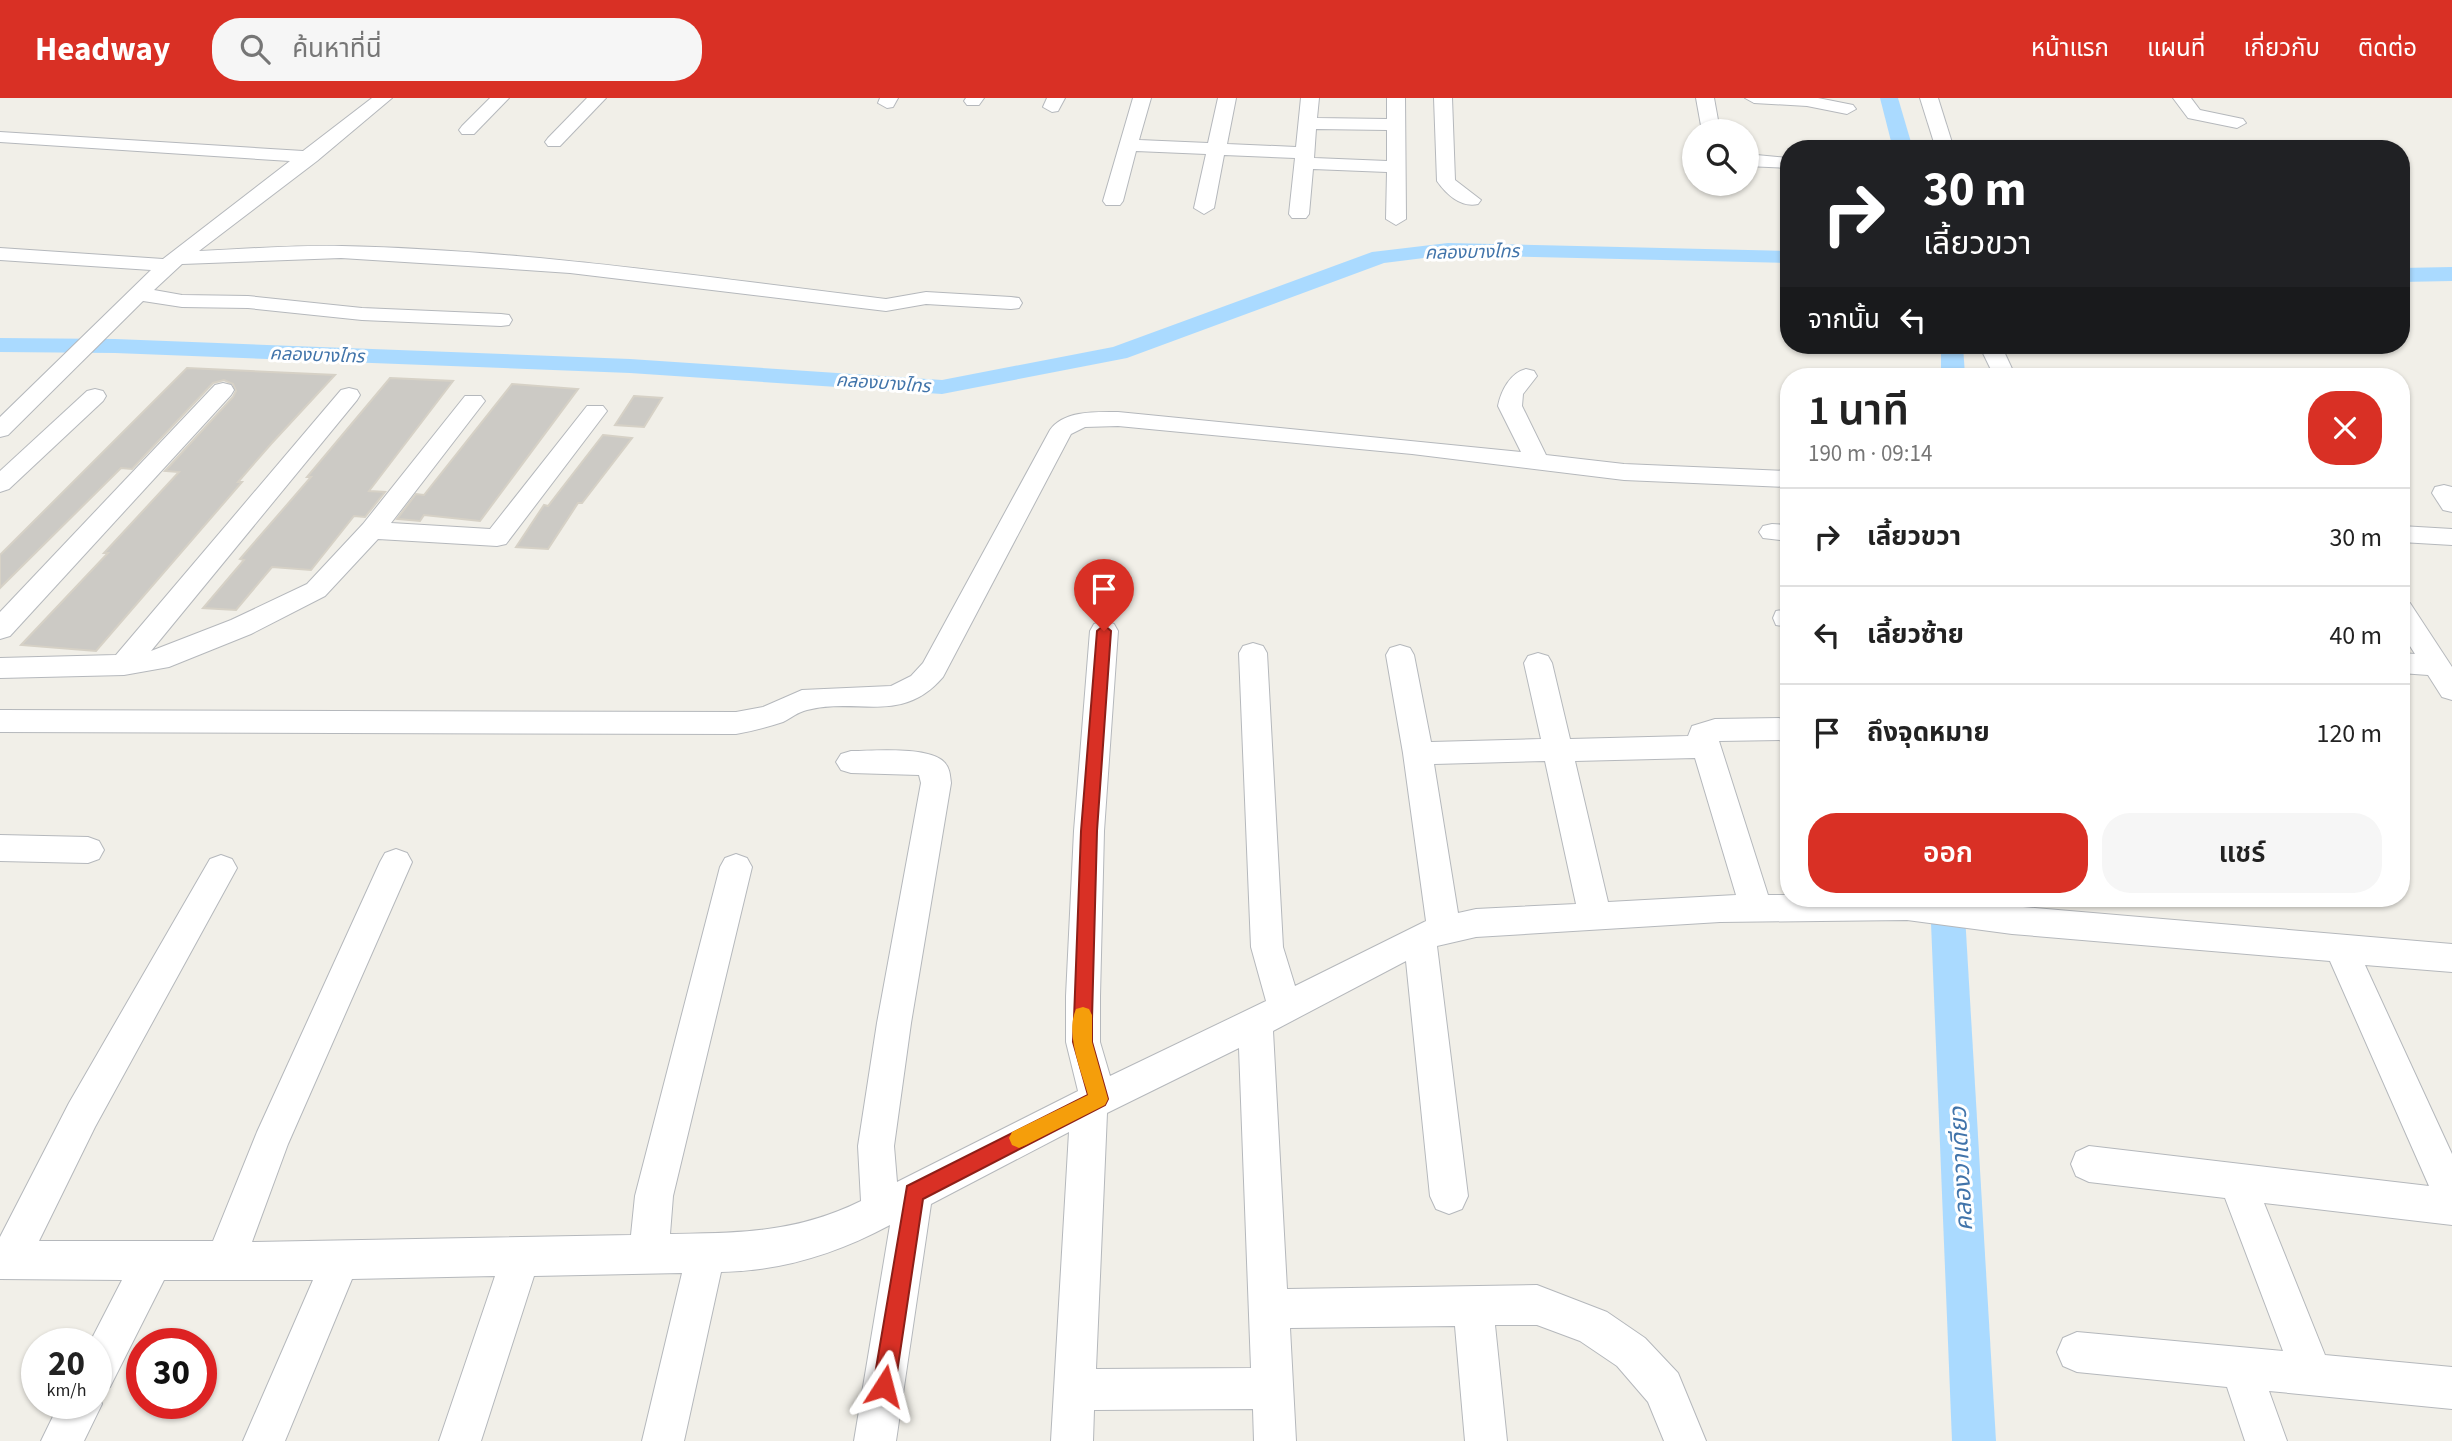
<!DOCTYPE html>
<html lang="th">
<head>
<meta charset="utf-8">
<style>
	body { margin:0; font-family:"Source Sans 3","Noto Sans Thai",sans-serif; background:#f6f6f6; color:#222; height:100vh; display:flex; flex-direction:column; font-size:26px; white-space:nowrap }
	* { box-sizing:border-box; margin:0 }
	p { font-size:23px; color:#767676 }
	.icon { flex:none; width:38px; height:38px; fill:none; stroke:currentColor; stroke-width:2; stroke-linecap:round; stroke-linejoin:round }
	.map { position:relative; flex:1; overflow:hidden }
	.drawer { position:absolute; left:1780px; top:270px; width:630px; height:539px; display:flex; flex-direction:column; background:#fff; border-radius:28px; box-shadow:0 2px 5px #0004 }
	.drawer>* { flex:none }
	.top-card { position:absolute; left:1780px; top:42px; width:630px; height:214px; border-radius:28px; box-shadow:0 2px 5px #0004; background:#202124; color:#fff; overflow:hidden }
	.buttons { position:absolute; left:1682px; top:21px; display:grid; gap:14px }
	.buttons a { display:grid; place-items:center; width:77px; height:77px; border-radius:50%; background:#fff; box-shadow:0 2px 5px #0004; font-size:35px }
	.speed { position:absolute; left:21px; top:1230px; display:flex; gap:14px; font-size:35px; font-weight:700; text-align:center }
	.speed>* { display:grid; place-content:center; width:91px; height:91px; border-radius:50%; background:#fff; box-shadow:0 2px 5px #0004; line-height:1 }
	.speed small { font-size:18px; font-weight:400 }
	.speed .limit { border:10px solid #d22; background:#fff; color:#111 }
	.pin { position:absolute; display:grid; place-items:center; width:60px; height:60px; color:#fff; margin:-72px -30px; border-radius:50% 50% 50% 0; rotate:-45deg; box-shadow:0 0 7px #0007 }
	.pin .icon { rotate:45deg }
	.me { position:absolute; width:77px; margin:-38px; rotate:9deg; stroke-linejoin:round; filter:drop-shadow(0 0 5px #0008) }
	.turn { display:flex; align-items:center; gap:24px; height:147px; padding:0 28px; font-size:32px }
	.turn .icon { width:91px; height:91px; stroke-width:2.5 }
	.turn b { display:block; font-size:49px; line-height:60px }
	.then { display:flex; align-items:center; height:66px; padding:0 28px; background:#0003; gap:14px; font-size:26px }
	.round { display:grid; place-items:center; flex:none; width:74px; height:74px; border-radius:28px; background:#f6f6f6 }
	.headline { display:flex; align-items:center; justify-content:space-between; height:119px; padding:0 28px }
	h1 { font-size:42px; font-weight:600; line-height:52px }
	.cta { display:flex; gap:14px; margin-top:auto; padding:14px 28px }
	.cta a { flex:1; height:80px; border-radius:28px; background:#d93025; color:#fff; font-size:28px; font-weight:600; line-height:80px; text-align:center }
	.cta a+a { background:#f6f6f6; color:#222 }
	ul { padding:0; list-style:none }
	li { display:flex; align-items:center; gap:21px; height:98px; padding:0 28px; border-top:2px solid #e0e0e0 }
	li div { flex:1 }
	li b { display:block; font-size:26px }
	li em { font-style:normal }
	header { display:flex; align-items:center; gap:42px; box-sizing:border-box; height:98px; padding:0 35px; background:#d93025; color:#fff }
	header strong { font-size:33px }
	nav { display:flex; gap:38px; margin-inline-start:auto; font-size:24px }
	.search { width:490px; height:63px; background:#f6f6f6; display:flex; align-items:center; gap:18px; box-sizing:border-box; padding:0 24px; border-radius:28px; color:#767676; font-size:26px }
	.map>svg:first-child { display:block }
</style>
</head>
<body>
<header>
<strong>Headway</strong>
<div class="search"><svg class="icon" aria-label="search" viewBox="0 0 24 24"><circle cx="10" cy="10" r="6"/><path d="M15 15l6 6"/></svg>ค้นหาที่นี่</div>
<nav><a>หน้าแรก</a><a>แผนที่</a><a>เกี่ยวกับ</a><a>ติดต่อ</a></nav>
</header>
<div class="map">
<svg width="2452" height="1343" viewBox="0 0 2452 1343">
	<rect width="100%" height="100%" fill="#f1efe8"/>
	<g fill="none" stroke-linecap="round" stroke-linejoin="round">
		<g fill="#aadaff" fill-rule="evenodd">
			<polygon points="1880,0 1898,0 1913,51 1893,51"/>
			<polygon points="1448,145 1788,153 1788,165 1448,157 1384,165 1127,260 942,296 630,275 115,255 0,254 0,240 115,241 630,261 942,282 1113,249 1372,154"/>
			<polygon points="2452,169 2452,183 2401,184 2401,170"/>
			<polygon points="1941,247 1963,247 1965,278 1941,278"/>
			<polygon points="1930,800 1964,800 1996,1343 1952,1343"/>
		</g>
	</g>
	<g fill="#cccac5" stroke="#d6d1c6" stroke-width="2">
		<polygon points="187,270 335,277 271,346 238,384 242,384 96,553 21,547 108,455 104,455 179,374 165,373 233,299 236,293 233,286 224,282 213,285 132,371 121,370 0,490 0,457"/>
		<polygon points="390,280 453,283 369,393 385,394 365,419 354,418 311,472 272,469 236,512 203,510 244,462 240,461 311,379 307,379"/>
		<polygon points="512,286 578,291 480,423 424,417 420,423 397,421 416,396 424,397"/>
		<polygon points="634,298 662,300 644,329 615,327"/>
		<polygon points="603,337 632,340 582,405 578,405 548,451 516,449 544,407 548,408"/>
	</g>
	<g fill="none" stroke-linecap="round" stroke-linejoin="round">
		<defs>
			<g id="minor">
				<path d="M372,0H392L317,63L199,153C246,151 294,147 342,148C524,152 705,179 886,201L926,194L1011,199L1019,200L1022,205L1019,210L1011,211L926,206L886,213L570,175L484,169L341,160L182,166L154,192L182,197L248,198L362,210L501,216L509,217L512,222L509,227L501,228L362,222L248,210L182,209L143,203L8,337L0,339V319L151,172L0,162V150L163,161L290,63L0,44V34L303,53Z"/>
				<polygon points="490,0 509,0 474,36 462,36 459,32 462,28"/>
				<polygon points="587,0 606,0 560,48 548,48 545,44 548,40"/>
				<polygon points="880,0 898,0 893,9 887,10 878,5"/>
				<polygon points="966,0 984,0 979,7 967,7 964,3"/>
				<polygon points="1047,0 1065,0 1058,13 1052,14 1043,9"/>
				<path d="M1133,0H1151L1139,42L1208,45L1218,0H1236L1227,46L1296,49L1301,0H1319L1317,20L1387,21V0H1405L1406,121L1396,127L1386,121L1387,74L1313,71L1309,116L1306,120H1292L1289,116L1295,60L1224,57L1214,110L1204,116L1194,110L1206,56L1136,53L1123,103L1120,107H1106L1103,103ZM1316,31L1387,32V63L1314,60Z"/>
				<path d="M1434,0H1452L1455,82L1481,102L1478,106C1461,110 1446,96 1437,83Z"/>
				<polygon points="1696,0 1714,0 1720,33 1702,33"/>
				<polygon points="1745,0 1818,0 1853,7 1856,11 1847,16 1807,8 1754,5"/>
				<polygon points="1920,0 1938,0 1954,51 1936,51"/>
				<polygon points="2173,0 2191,0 2200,12 2243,21 2246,25 2237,30 2188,20"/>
				<polygon points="1746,56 1788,60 1788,70 1746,68"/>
				<polygon points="1979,247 2001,247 2014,275 2012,278 1994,278"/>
				<path d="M1526,271L1534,273L1537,278L1523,296L1522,308L1546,357L1624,366L1788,373V389L1624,382L1412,356L1118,328L1085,329L1071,336L943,579C902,627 858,599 807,612C798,614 791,620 783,624C768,629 752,633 736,636L0,634V612L736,614L763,609L802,592L891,588L911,578L923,565L1050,332C1064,312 1097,314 1118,314L1521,354L1498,308C1501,293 1510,275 1526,271Z"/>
				<polygon points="223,285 231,287 234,292 231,297 10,538 0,541 0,514 215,287"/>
				<polygon points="349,290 357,292 360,297 357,302 151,553 231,522 307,486 363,426 465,298 481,298 485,303 391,425 490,431 587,308 603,308 607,313 506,446 497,448 378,441 325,498 251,536 169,569 124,577 0,580 0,560 116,557 341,292"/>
				<polygon points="95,291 103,293 106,298 103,303 9,391 0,394 0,373 87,293"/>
				<polygon points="2444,387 2452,389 2452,414 2443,412 2432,395 2435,389"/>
				<polygon points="1772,426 1788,427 1788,443 1763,440 1759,434 1763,428"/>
				<polygon points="2401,428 2452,431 2452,447 2401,444"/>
				<polygon points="2401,503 2410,505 2452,569 2452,602 2442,599 2428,577 2401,575 2401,555 2415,556 2401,534"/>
				<polygon points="1788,511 1788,529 1776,527 1773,520 1776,513"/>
				<path d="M1104,523L1114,526L1118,533L1104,733L1100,898V944L1110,978L1266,903L1251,849L1239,555L1243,548L1253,545L1263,548L1267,555L1283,849L1295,888L1426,823L1403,655L1386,557L1390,550L1400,547L1410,550L1414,557L1431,644L1541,641L1524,565L1528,558L1538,555L1548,558L1552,565L1570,641L1688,638L1692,628L1715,621L1788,620V642L1719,643L1768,797H1788V800H1941L2012,808L2452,846V874L2365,867L2452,1056V1127L2264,1105L2325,1257L2452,1269V1311L2269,1293L2287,1343H2245L2227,1289L2077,1274L2063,1268L2057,1254L2063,1240L2077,1234L2283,1253L2225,1100L2089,1084L2076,1078L2071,1066L2076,1054L2089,1048L2429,1088L2330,863L2012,836L1907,822L1720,824L1476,839L1437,848L1468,1098L1462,1111L1449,1116L1436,1111L1430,1098L1406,863L1273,933L1287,1191L1537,1187L1607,1214L1645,1240L1678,1275L1706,1343H1664L1648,1304L1617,1268L1580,1243L1537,1227H1495L1507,1343H1465L1455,1228L1290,1230L1296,1343H1254L1253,1311L1094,1312L1093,1343H1051L1069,1034L931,1106L896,1343H854L890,1127C836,1156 782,1173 721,1174L684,1343H642L682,1175L534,1178L481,1343H439L495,1178L352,1181L285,1343H243L313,1182H164L110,1289L97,1295L102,1306L84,1343H41L59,1306H96V1246H89L122,1182L0,1181V1139L69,1005L210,761L221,757L232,761L237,770L95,1029L39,1143H213L257,1034L380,764L385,755L396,751L407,755L412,764L288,1046L252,1144L631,1137L635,1098L720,769L725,760L736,756L747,760L752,769L673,1098L670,1136C739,1135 796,1135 861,1103L858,1048L877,925L921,685L919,677L851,675L841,672L836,664L841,656L851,653C873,653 929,648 944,664C950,670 950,677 951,685L911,925L894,1048L897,1084L1078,993L1066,944V898L1074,733L1090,533L1094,526ZM1695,660L1736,797L1608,804L1575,663ZM1545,663L1576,806L1476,811L1458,815L1434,666ZM1239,950L1251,1270L1096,1271L1107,1015Z"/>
				<polygon points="0,737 88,739 99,743 104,752 99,761 88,765 0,763"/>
			</g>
		</defs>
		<use href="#minor" stroke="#b5b8bc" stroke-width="2"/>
		<use href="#minor" fill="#fff" fill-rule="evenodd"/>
	</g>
	<polygon fill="#d93025" stroke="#8d1f18" stroke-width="2" points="1104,527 1111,533 1097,733 1092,921 1092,944 1108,1001 1105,1007 923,1101 895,1288 892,1296 884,1299 876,1296 873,1288 907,1088 1088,997 1073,944 1074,921 1081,733 1097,533"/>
	<path fill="#f59e0b" d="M1083,909L1089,911L1092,917V944L1108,1001L1105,1007L1026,1047L1019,1050L1012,1047L1009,1040L1012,1034L1088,997C1081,972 1065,936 1076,911Z"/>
	<g text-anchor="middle" stroke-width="6" stroke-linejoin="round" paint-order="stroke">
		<g font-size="18" font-style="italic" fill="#4174aa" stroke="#fff">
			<text transform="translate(1472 154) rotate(-1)" y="6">คลองบางไทร</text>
			<text transform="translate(317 257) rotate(2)" y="6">คลองบางไทร</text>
			<text transform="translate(883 285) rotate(4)" y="6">คลองบางไทร</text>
		</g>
		<g font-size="24" font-style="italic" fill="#4174aa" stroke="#fff">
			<text transform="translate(1961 1071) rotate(-93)" y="8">คลองวาเดียว</text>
		</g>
	</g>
</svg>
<div class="buttons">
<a><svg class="icon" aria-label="search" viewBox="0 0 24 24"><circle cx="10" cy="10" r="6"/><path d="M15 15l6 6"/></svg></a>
</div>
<div class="speed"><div>20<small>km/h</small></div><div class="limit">30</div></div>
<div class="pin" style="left:1104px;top:533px;background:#d93025"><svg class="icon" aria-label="arrive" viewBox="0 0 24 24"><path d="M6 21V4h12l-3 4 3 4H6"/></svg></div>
<svg class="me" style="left:884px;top:1288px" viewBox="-20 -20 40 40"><path d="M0-17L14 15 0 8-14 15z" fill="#d93025" stroke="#fff" stroke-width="4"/></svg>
<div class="top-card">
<div class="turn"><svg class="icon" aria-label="right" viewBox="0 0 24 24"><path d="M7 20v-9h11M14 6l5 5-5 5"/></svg><div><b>30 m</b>เลี้ยวขวา</div></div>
<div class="then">จากนั้น<svg class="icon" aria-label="left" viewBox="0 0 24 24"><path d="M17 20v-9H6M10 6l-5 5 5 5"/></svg></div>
</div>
<section class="drawer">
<div class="headline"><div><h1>1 นาที</h1><p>190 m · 09:14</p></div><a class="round" style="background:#d93025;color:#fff"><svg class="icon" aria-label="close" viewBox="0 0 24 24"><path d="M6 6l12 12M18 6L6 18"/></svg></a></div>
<ul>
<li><svg class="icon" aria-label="right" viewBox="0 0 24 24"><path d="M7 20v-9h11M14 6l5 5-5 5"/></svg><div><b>เลี้ยวขวา</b></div><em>30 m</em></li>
<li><svg class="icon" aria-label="left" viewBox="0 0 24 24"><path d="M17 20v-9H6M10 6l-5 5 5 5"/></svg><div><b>เลี้ยวซ้าย</b></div><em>40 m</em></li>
<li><svg class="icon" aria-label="arrive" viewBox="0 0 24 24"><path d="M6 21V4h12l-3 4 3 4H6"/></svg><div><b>ถึงจุดหมาย</b></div><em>120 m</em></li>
</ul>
<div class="cta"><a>ออก</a><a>แชร์</a></div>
</section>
</div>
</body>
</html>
